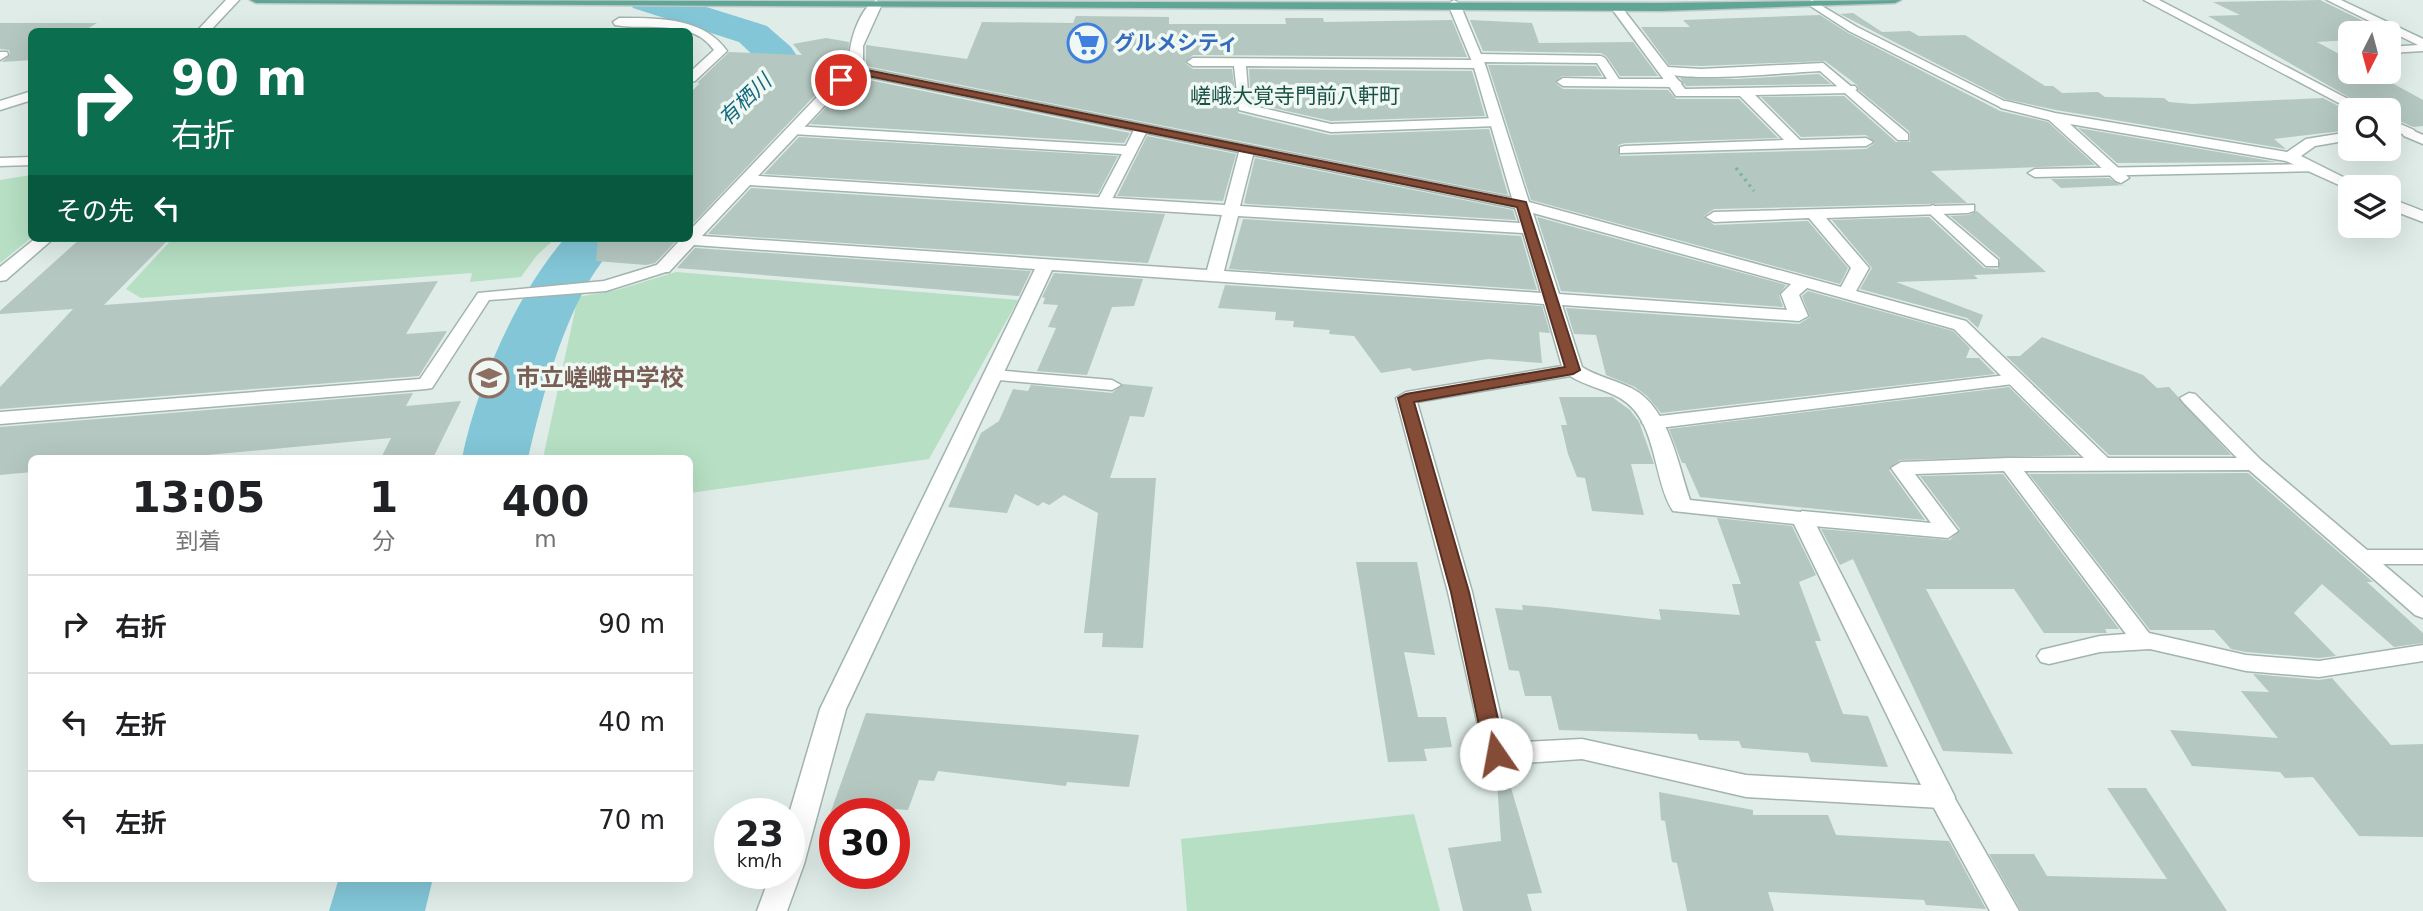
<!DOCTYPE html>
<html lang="ja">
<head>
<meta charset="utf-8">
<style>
	body { margin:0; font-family:"DejaVu Sans","Noto Sans JP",sans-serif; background:#f2f2f2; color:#202124; height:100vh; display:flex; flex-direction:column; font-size:26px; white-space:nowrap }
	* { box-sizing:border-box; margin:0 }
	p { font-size:23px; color:#757577 }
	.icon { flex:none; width:38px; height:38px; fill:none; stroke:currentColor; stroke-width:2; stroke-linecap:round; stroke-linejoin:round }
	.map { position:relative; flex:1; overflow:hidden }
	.side { position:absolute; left:28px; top:455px; width:665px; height:427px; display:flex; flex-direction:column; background:#fff; border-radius:10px; box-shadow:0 7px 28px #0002 }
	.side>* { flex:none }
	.banner { position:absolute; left:28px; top:28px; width:665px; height:214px; border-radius:10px; box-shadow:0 7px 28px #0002; background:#0b6e4f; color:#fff; overflow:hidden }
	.needle { width:46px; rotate:186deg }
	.fabs { position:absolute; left:2338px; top:21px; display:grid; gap:14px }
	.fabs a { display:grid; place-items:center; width:63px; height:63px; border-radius:10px; background:#fff; box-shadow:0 7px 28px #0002; font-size:35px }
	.speed { position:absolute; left:714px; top:798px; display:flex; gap:14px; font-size:35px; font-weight:700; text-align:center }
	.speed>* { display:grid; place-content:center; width:91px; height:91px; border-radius:50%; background:#fff; box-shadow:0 7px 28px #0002; line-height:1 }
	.speed small { font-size:18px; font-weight:400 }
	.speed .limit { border:10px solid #d22; background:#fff; color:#111 }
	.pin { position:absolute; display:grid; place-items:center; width:60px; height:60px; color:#fff; margin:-30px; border:4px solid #fff; border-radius:50%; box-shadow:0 2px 7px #0007 }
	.me { position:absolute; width:77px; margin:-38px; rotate:348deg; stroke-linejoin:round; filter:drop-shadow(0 0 5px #0008) }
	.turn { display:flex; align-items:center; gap:24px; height:147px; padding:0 28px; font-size:32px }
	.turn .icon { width:91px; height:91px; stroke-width:2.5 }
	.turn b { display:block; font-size:49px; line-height:60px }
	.then { display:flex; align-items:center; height:66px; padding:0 28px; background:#0003; gap:14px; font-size:26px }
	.eta { display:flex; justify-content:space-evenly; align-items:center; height:119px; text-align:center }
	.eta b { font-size:42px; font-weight:600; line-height:49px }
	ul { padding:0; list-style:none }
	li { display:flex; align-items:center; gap:21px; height:98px; padding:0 28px; border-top:2px solid #e0e0e0 }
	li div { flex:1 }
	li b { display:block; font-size:26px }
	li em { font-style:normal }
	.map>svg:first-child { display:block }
</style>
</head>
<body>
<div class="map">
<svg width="2423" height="911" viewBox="0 0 2423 911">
	<rect width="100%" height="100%" fill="#dfece7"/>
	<g fill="#b6dfc3">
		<polygon points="31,175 31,238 0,263 0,180"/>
		<polygon points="173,238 556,238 537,255 521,277 470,282 472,273 141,298 126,289"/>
		<polygon points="676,272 1018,300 929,459 690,493 690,458 543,458 578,297 617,290"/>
		<polygon points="1414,814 1440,911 1187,911 1181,839"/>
	</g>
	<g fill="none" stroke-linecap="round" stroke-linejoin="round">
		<g fill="#82c6d7" fill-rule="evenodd">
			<polygon points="628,0 684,0 767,26 791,47 797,56 799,68 759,114 707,163 690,167 690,129 757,66 757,59 739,42 633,8"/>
			<path d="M565,238H619C609,253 597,267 588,283C558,336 542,399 528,458H462C477,385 516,295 565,238Z"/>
			<polygon points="339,878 433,878 425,911 329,911"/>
		</g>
	</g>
	<g fill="#b4c7c0">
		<polygon points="2320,0 2388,33 2350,33 2350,40 2317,42 2350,60 2350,72 2372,72 2423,100 2423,126 2413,127 2389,116 2389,110 2371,110 2208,16 2240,15 2213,2"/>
		<polygon points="1853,13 1882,32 1910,31 1919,36 1965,35 2045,86 2053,86 2062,93 2098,92 2105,97 2164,98 2169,102 2192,104 2323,98 2350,112 2350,130 2274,139 2286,149 2056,110 2005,99 1840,14"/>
		<polygon points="1820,15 1848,33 2000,111 2048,122 2095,165 1931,171 1967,203 1714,209 1704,216 1714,225 1808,221 1848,268 1840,284 1531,200 1488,65 1596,66 1602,76 1562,76 1555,83 1563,89 1668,90 1676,99 1739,99 1778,138 1625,143 1618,145 1620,156 1866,149 1875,143 1866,135 1801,137 1761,97 1844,96 1896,142 1910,142 1910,132 1859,90 1857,85 1825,61 1701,66 1669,65 1641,27 1690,27 1683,20"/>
		<polygon points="1076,16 1169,17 1169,24 1286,24 1285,18 1323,18 1324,22 1452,20 1467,57 1193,55 1185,63 1193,69 1232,69 1238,113 1330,135 1489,129 1508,195 866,66 866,45 967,59 982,22 1073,23"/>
		<polygon points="1470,20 1532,23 1539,43 1633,42 1658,76 1620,76 1607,57 1601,53 1483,51"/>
		<polygon points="0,23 97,23 82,32 32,32 32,60 2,62 10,54 9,50 0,49"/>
		<polygon points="826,38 849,42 847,68 834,75 690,227 690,93 700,83 697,83 729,52 802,55 793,44"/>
		<polygon points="1249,69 1472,71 1485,116 1331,121 1251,103"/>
		<polygon points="1819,74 1831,84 1686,86 1680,78 1737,79"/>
		<polygon points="859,78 1130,133 1124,143 810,124 848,85"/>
		<polygon points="2078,128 2277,162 2117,163"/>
		<polygon points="1147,136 1236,154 1223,201 1117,196"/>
		<polygon points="799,137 1118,156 1098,194 764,174"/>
		<polygon points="1255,158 1513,210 1516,220 1248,204 1244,203"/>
		<polygon points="2109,178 2120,185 2129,185 2061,188 2051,179"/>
		<polygon points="751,188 1165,214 1148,263 708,234"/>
		<polygon points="1977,211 2046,272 1974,275 1978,279 1896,282 1983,315 1978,328 1967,318 1860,289 1872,268 1832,220 1929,217 1984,268 1998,269 2000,258 1950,216 1969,215"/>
		<polygon points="1537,217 1786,285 1779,295 1783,307 1561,291"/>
		<polygon points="1243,219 1521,236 1537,290 1229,269"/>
		<polygon points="81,238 170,238 104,305 438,281 406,334 447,331 419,376 0,409 0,387 73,309 0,314 0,311"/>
		<polygon points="598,238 653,238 677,240 655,263 646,265 596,261"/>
		<polygon points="695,248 1031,271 1019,296 677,268"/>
		<polygon points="1054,273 1143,279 1134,306 1112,307 1087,375 1037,371 1056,328 1048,327 1058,305 1043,304 1045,298 1042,297"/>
		<polygon points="1225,285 1542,306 1550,333 1539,332 1542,363 1488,359 1413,371 1410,368 1381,373 1354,336 1329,334 1330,330 1293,327 1294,321 1275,320 1276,312 1218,308"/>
		<polygon points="1808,291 1953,331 1970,348 1966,358 1979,358 1995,374 1661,413 1647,396 1635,387 1606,375 1596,335 1574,334 1566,308 1799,324 1810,317 1802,296"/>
		<polygon points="2042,337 2143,375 2157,388 2169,387 2231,455 2109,455 2006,356 2020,356"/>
		<polygon points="1123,384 1153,387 1144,417 1130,416 1110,478 1156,478 1143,648 1102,647 1103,633 1084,633 1098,513 1064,495 1049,505 1043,502 1038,506 1015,494 1007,513 948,507 981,433 999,421 1013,389 1028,391 1031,385 1112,393"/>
		<polygon points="2009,387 2078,455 1900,460 1889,470 1925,520 1700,497 1685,463 1682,463 1669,429"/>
		<polygon points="413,393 406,406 461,401 433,458 381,458 391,438 175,458 32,458 32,472 0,475 0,427"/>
		<polygon points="1559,397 1612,397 1630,410 1639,422 1654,464 1631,464 1644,515 1592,511 1585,478 1577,477 1568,454 1561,425 1567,425"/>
		<polygon points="2248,473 2373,582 2367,582 2423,633 2423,643 2394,647 2322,584 2294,613 2336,656 2319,658 2246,652 2231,649 2214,630 2150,630 2029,474"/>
		<polygon points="2003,474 2119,629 2105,629 2107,633 2044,633 2014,589 1926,589 2013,754 1943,751 1853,559 1840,565 1821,529 1950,540 1960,529 1920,476"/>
		<polygon points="1717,518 1792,526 1816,575 1799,582 1821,641 1815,641 1843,714 1868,716 1888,767 1811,762 1808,753 1742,748 1739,741 1699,740 1697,734 1559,730 1551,696 1525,696 1519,671 1509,670 1495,608 1523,610 1522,605 1547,607 1661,620 1659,609 1740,615 1732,584 1741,584"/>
		<polygon points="1356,562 1417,562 1435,655 1404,652 1418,717 1446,717 1452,747 1424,749 1427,761 1388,762"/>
		<polygon points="2253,674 2319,680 2332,678 2391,745 2423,744 2423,837 2359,836 2313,777 2285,778 2280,772 2192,766 2170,730 2278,738 2241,691 2269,692"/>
		<polygon points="866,713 1083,730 1139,735 1129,787 1067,782 1066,786 938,771 934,781 919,780 908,810 881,808 879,814 830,814"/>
		<polygon points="1509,781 1542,893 1527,894 1532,911 1463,911 1448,848 1501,841 1497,783"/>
		<polygon points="2107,788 2146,788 2227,911 2021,911 1989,854 2034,854 2047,876 2167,879"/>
		<polygon points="1659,792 1753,810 1753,815 1828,815 1836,835 1949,841 1986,909 1926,905 1924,900 1768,892 1774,911 1687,911 1677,863 1672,862 1665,821 1661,820"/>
	</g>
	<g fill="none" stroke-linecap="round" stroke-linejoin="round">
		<defs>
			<g id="lane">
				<polygon points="1812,0 1857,27 2012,105 2002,108 1849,31 1809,5 1808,3"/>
				<polygon points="2327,0 2341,0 2423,39 2423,51 2389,53 2389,47 2418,45"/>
				<polygon points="1477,54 1601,56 1605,58 1619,79 1676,79 1682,83 1676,87 1563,86 1557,82 1563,78 1607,79 1597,63 1483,62 1483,67 1479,68 1246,66 1249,105 1331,124 1497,118 1503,122 1497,126 1331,132 1239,110 1234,66 1193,66 1187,62 1193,58 1473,60 1473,56"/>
				<path d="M1823,63L1908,134V140H1898L1820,71C1793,72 1678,84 1661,71L1667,67L1701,69Z"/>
				<polygon points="1137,124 1149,127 1110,203 1103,207 1096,203 1122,154 793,134 786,130 793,126 1126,146"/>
				<polygon points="2409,129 2423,135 2423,144 2404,136 2402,133"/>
				<polygon points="2314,164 2321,168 2319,171 2035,177 2028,173 2035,169"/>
				<polygon points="1933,205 1998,260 1998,266 1986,266 1928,212 1926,209"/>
				<polygon points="663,263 669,265 669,271 606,291 489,300 432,388 426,389 0,424 0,412 420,379 478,293 604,281"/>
				<polygon points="993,370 1112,380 1121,385 1112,390 987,379 984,375"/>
				<polygon points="2015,374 2024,379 2021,383 1651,429 1642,423 1651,417"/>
				<polygon points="2189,393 2195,394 2261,460 2367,550 2423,550 2423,564 2383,564 2423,598 2423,618 2415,615 2249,470 2024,471 2149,633 2246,655 2319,661 2423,645 2423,661 2319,677 2246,671 2150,649 2100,652 2049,664 2041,662 2037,656 2041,650 2100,636 2126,634 2004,471 1915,474 1958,531 1948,538 1802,525 1792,518 1802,511 1931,523 1891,468 1901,462 2009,458 2237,458 2183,402 2180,398"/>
				<polygon points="1941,787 1950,790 2019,911 1990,911 1928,797 1932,790"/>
			</g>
			<g id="street">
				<polygon points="226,0 239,0 209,32 196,32"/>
				<path d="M876,0L882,4L863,46V68L1512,198L1473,64L1448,4L1454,0L1460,4L1485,64L1529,202L1841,287L1851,268L1809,218L1714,222L1706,217L1714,212L1974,205V211L1968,213L1826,218L1869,268L1856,291L1966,321L2109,459L2113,464L2109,469H2095L1954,329L1807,288L1799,295L1808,316L1799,321L1562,305L1582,367C1598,377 1616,380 1633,389C1669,408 1678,465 1690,500L1810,513L1955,797L1951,805L1941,808L1746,797L1582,759L1496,765L1486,761L1448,592L1396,398L1406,392L1562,366L1544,304L1052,270L846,709L804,864L787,911H757L771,873H789V814L820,709L1035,269L694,245L669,272H657L654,268L682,238H690V230L836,77L850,69C846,50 858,9 876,0ZM859,75L1239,152L1225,205L758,176L846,83ZM1253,155L1515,208L1520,223L1240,206ZM750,185L1222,215L1207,270L702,236ZM1533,213L1791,284L1781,294L1787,310L1559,294ZM1238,216L1523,233L1541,293L1224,271ZM1570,376C1586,386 1605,389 1620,398C1658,420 1652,478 1673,511L1794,524L1921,785L1746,775L1582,739L1507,743L1472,592L1417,402Z"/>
				<polygon points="2144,0 2159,0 2369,110 2352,110"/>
				<polygon points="1612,5 1620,5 1685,89 1855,86 1857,89 1850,93 1755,95 1800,140 1866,138 1873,142 1866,146 1620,153 1620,147 1625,146 1784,140 1740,96 1676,96 1612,9"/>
				<path d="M619,18C658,18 703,17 727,51L695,81L690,82V72L714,50C691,18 649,31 615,25L613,22Z"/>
				<polygon points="0,52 7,52 8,55 0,60"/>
				<polygon points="32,91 32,100 0,110 0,101"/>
				<polygon points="2006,101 2055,113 2287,152 2306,139 2350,132 2350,140 2315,146 2301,156 2363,187 2350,187 2350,190 2286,161 2070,124 2126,175 2129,178 2121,183 2116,181 2049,120 2001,108 1999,105"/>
				<polygon points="2389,119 2414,130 2416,133 2409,137 2389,128"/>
				<polygon points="32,157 32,165 0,166 0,158"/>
				<polygon points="2389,198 2423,211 2423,222 2389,209"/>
				<polygon points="36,238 54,238 6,280 0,281 0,267"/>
			</g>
			<polygon id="primary" points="250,0 1661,3 1901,0 1895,3 1661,11 256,3"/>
		</defs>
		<use href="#lane" stroke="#a2b4af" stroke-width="3"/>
		<use href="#street" stroke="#a2b4af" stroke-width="3"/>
		<use href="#primary" stroke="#c0c9c7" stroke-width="3"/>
		<polyline stroke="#7db3a4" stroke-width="3.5" stroke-dasharray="2.5 4.5" stroke-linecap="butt" points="1736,168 1754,191"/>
		<use href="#lane" fill="#fff" fill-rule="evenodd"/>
		<use href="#street" fill="#fff" fill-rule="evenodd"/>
		<use href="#primary" fill="#60a697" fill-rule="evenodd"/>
	</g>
	<polygon fill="#844b36" stroke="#563123" stroke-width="2" points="857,68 1526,202 1580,370 1573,374 1414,402 1469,592 1506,754 1503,759 1488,759 1485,754 1451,592 1398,398 1406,394 1565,367 1517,207 858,74 845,82 836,80"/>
	<defs>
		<symbol id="supermarket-ring" viewBox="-11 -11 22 22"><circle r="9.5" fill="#f0f8f4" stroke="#3f7fe0" stroke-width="1.5"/><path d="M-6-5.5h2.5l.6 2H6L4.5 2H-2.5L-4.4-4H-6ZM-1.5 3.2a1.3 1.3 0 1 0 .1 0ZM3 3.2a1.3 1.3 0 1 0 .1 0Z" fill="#3f7fe0"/></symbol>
		<symbol id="school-ring" viewBox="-11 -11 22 22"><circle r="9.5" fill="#f0f8f4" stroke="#8d6e63" stroke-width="1.5"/><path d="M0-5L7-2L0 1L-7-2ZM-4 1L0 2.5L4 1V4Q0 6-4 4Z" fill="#8d6e63"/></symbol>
	</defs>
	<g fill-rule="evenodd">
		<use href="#supermarket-ring" x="1065" y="21" width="44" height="44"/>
		<use href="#school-ring" x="467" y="356" width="44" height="44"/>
	</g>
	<g text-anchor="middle" stroke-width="7" stroke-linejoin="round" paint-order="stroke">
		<g font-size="21" font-weight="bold" fill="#366cbe" stroke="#f0f8f4" text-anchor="start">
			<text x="1114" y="50">グルメシティ</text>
		</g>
		<g font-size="21" fill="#195146" stroke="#f0f8f4">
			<text x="1295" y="103">嵯峨大覚寺門前八軒町</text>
		</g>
		<g font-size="21" font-style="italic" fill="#14687f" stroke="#f0f8f4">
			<text transform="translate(745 100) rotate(-44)" y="7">有栖川</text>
		</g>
		<g font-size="24" font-weight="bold" fill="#785e54" stroke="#f0f8f4" text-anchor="start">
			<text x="516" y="386">市立嵯峨中学校</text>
		</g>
	</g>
</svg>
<div class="fabs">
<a><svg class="needle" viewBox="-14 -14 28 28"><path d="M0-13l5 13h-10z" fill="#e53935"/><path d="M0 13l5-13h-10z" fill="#757577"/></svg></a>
<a><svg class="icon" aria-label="search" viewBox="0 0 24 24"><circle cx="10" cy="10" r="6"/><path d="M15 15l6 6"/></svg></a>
<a><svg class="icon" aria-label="layers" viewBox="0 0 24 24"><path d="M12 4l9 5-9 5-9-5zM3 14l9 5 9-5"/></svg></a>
</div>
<div class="speed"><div>23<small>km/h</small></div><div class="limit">30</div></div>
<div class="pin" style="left:841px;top:80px;background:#d93025"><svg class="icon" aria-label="arrive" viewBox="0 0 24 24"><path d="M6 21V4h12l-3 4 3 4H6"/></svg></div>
<svg class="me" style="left:1496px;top:754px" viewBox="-20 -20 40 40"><circle r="19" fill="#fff"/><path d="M0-13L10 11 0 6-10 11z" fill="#844b36"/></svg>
<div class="banner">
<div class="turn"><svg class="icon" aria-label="right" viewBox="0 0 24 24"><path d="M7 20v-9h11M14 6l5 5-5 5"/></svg><div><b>90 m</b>右折</div></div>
<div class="then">その先<svg class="icon" aria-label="left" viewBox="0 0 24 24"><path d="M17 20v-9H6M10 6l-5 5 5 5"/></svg></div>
</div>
<section class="side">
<div class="eta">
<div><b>13:05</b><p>到着</p></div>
<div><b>1</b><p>分</p></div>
<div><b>400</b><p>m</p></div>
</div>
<ul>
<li><svg class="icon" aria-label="right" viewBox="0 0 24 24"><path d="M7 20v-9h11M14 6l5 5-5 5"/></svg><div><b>右折</b></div><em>90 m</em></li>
<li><svg class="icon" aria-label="left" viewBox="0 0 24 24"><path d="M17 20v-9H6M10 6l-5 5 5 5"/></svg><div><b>左折</b></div><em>40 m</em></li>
<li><svg class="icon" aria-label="left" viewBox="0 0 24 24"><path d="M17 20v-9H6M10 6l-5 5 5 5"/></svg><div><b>左折</b></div><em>70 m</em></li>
</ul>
</section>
</div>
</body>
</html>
